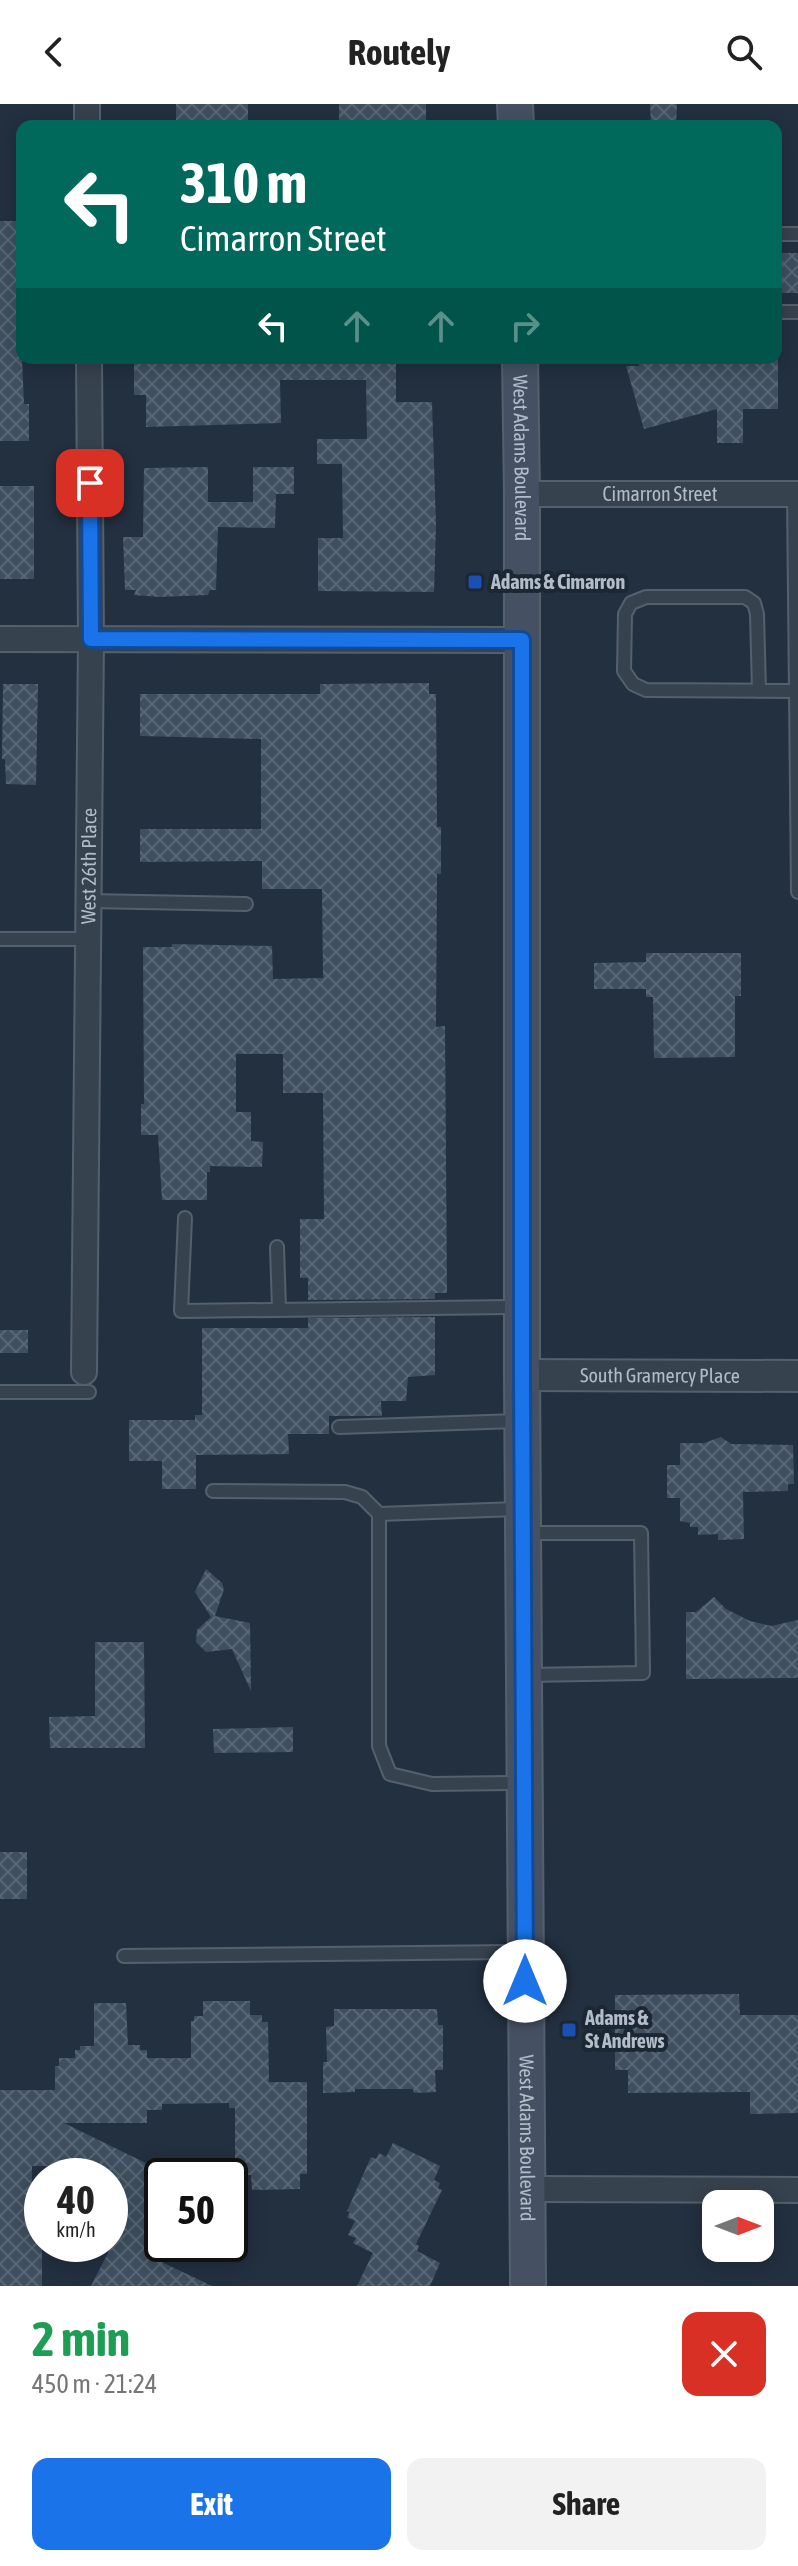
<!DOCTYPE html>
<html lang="en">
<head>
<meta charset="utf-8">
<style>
	body { margin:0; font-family:"Asap Condensed",sans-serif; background:#f2f2f2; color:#222; height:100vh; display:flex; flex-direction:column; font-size:30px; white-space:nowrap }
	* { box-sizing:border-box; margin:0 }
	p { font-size:26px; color:#767676 }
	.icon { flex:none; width:44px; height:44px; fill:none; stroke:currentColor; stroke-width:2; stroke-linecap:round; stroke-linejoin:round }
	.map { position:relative; height:2182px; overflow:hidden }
	.details { display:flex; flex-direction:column; background:#fff; flex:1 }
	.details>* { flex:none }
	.guide { position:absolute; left:16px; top:16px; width:766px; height:244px; border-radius:16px; box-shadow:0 4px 20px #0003; background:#00695c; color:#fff; overflow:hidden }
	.needle { width:52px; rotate:90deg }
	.tools { position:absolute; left:702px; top:2086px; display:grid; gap:16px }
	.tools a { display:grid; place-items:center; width:72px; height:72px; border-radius:16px; background:#fff; box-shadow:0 4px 20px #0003; font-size:40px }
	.speed { position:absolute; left:24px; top:2054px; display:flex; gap:16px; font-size:40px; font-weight:700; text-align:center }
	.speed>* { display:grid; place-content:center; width:104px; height:104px; border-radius:50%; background:#fff; box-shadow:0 4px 20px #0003; line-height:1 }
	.speed small { font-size:20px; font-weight:400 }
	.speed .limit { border:4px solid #111; border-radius:12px; background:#fff; color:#111 }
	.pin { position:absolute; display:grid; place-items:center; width:68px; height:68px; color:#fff; margin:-34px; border-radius:16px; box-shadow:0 4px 12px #0006 }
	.me { position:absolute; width:88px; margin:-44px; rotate:0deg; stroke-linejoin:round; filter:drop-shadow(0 0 6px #0008) }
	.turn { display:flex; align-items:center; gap:28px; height:168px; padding:0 32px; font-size:36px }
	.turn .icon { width:104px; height:104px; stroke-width:2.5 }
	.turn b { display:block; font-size:56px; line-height:68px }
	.lanes { display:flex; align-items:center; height:76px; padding:0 32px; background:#0003; justify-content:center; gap:40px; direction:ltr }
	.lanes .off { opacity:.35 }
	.round { display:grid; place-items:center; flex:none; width:84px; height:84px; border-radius:16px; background:#f2f2f2 }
	.head { display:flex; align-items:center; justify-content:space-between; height:136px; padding:0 32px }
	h1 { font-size:48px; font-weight:700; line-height:60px; color:#1e9e55 }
	.primary-button { display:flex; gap:16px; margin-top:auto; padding:16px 32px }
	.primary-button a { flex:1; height:92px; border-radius:16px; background:#1a73e8; color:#fff; font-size:32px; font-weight:700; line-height:92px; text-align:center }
	.primary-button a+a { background:#f2f2f2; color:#222 }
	header { display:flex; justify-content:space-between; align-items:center; height:104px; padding:0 32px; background:#fff; font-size:36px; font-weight:700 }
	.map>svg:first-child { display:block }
</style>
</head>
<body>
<header><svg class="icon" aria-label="back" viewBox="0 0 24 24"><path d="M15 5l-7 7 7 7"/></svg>Routely<svg class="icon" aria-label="search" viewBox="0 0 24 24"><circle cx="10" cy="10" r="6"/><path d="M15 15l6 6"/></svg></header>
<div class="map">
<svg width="798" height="2182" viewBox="0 0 798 2182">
	<defs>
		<pattern id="building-cross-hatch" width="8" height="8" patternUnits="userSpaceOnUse" patternTransform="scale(2)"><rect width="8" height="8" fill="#3f4f5f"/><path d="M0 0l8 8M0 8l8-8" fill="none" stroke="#586675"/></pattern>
	</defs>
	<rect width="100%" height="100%" fill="#233040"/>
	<g fill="url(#building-cross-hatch)">
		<rect x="176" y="0" width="72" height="22"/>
		<rect x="339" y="0" width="87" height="22"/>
		<polygon points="650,0 677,0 676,22 651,22"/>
		<polygon points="0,117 22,117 22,254 24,300 29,300 29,337 0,337"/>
		<rect x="776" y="149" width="22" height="40"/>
		<polygon points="134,254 396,254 396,298 432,298 436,421 434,488 318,487 318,434 343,434 342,360 317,360 317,335 367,335 366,276 280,276 281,319 146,323 146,291 134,291"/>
		<polygon points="639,254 778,254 778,305 743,305 743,339 717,339 717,305 644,325 626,262 639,262"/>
		<polygon points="208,363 208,398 253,398 253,363 294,363 294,390 276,390 275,424 218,423 216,486 210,486 208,491 159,493 134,491 136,486 125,486 123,433 143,433 144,364"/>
		<rect x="0" y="382" width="34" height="93"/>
		<polygon points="429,579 429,590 436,590 437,723 441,723 441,770 437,770 436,923 445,922 447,1189 435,1189 435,1195 308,1196 308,1174 300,1174 300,1115 324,1115 323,989 283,989 283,950 236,950 236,1008 251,1008 251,1037 263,1038 262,1063 210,1062 210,1068 207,1068 207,1096 162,1096 158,1031 141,1031 141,1000 144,1000 143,843 172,843 172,840 272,842 273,875 323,874 322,785 262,785 262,757 140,758 140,725 261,725 261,635 140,632 140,590 320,590 320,580"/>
		<polygon points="3,580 38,580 36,681 6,680 5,655 2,655"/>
		<polygon points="646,849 741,849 741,892 735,892 735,953 654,954 653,893 646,893 646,885 594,885 594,859 646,858"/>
		<polygon points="435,1213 435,1271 408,1273 406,1297 381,1297 382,1312 329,1312 329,1330 288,1330 289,1350 196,1351 196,1385 162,1385 162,1357 129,1357 129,1316 195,1316 195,1311 202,1311 202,1224 308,1224 308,1214"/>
		<rect x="0" y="1226" width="28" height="23"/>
		<polygon points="721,1333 731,1340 793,1341 794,1380 788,1380 788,1387 743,1388 744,1435 718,1436 718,1430 698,1431 698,1423 690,1423 690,1419 680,1417 680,1394 667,1394 667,1361 680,1361 680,1339 704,1339"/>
		<polygon points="206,1465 222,1479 224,1485 215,1512 250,1519 251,1587 232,1545 206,1548 196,1538 197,1526 211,1513 195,1488"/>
		<polygon points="714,1493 726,1505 750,1517 771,1522 798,1516 798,1574 686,1575 686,1508 696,1508"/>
		<polygon points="95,1538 144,1538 145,1644 50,1644 49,1613 95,1612"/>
		<polygon points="293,1623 293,1648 214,1649 213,1625"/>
		<rect x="0" y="1748" width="27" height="47"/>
		<polygon points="739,1890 740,1911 798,1911 798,2009 750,2010 750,1988 628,1989 628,1966 615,1966 615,1891"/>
		<polygon points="203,1897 250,1897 250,1911 262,1911 262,1918 268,1918 269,1978 307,1978 307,2070 300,2070 300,2085 252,2086 251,2071 235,2071 235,2004 229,2004 229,1999 162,2000 162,2006 147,2006 147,2019 64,2019 170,2071 162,2072 162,2103 151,2124 156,2127 145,2150 212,2182 91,2182 110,2145 110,2072 97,2072 102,2062 32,2062 32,2111 42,2111 42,2182 0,2182 0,1986 55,1986 55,1962 59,1962 59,1954 75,1954 75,1946 80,1946 80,1942 94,1942 94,1899 126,1899 128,1941 140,1941 140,1946 147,1946 147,1954 191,1954 191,1917 194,1917 194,1912 203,1912"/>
		<polygon points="334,1905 437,1905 438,1921 443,1921 443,1966 435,1966 436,1988 414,1989 413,1985 355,1985 355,1988 323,1989 323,1958 327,1958 326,1923 334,1922"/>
		<polygon points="393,2039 440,2062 434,2076 440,2079 438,2084 442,2086 416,2140 419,2142 417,2147 440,2159 430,2182 357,2182 373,2149 353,2139 356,2134 348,2131 355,2117 347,2113 350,2108 347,2107 371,2053 376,2055 379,2049 386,2053"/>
	</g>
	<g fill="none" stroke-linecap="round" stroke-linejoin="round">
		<defs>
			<g id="service">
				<polyline points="776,130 798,130"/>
				<polyline points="776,208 798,208"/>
				<polyline points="794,390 798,788"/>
				<polyline points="759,587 757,510 754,499 745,493 646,493 631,499 625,510 624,567 633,580 646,586 796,587 798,586"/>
				<polyline points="89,797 246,800"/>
				<polyline points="0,835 89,835"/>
				<polyline points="185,1114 181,1207 519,1203"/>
				<polyline points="277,1143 279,1205"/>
				<polyline points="0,1288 89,1288"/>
				<polyline points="339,1323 519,1317"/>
				<polyline points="213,1387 345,1388 362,1393 379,1410"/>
				<polyline points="519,1405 379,1410 379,1642 390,1670 432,1680 521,1679"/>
				<polyline points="524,1429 641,1429 643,1569 527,1571"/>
				<polyline points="124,1852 522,1848"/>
			</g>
			<g id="minor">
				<polyline points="87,0 87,22"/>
				<path id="s1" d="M522,390H798"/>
				<polyline points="0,535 522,536"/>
				<path id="s2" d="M84,1268L91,535L89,254"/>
				<polyline points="527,2085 798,2086"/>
			</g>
			<g id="tertiary">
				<path id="s3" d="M522,1271L798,1272"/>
			</g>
			<g id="secondary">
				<polyline points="515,0 516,22"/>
				<path id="s4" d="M520,254L522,390V1271L528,2182"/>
			</g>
		</defs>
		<use href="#service" stroke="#55606d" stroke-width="16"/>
		<use href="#minor" stroke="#55606d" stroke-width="28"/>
		<use href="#tertiary" stroke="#55606d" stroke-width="34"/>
		<use href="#secondary" stroke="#55606d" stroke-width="38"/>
		<use href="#service" stroke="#37424f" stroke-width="12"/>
		<use href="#minor" stroke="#37424f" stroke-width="24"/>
		<use href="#tertiary" stroke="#37424f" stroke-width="30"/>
		<use href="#secondary" stroke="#455163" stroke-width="34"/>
	</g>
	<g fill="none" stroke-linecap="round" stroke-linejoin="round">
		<defs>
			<polyline id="route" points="90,379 91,535 522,536 522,1271 525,1877"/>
		</defs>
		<use href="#route" stroke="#114b97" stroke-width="20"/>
		<use href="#route" stroke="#1a73e8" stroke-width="14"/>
	</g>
	<g fill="#1a4fb4" stroke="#1c2734" stroke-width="3">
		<rect x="467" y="470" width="16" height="16" rx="4"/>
		<rect x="561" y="1918" width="16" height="16" rx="4"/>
	</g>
	<g text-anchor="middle" stroke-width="8" stroke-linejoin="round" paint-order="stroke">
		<g font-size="20" fill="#b3bdca" stroke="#1c2734">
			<text dy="7" stroke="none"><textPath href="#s4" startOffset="100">West Adams Boulevard</textPath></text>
			<text dy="7" stroke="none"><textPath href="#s1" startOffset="138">Cimarron Street</textPath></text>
			<text dy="7" stroke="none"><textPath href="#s2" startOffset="506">West 26th Place</textPath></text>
			<text dy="7" stroke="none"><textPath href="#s3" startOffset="138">South Gramercy Place</textPath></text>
			<text dy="7" stroke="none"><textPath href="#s4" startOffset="1780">West Adams Boulevard</textPath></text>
		</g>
		<g font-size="20" font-weight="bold" fill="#b3bdca" stroke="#1c2734" text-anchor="start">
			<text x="491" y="485">Adams &amp; Cimarron</text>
			<text x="585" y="1921">Adams &amp;<tspan x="585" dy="23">St Andrews</tspan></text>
		</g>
	</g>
</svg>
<div class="tools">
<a><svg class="needle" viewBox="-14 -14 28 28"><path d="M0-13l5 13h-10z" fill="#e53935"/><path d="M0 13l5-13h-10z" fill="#767676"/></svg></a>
</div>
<div class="speed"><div>40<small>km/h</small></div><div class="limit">50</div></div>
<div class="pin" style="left:90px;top:379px;background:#d93025"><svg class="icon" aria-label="arrive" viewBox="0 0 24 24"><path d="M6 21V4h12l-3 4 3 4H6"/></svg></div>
<svg class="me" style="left:525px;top:1877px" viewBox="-20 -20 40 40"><circle r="19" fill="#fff"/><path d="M0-13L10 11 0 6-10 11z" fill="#1a73e8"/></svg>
<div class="guide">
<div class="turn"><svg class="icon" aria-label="left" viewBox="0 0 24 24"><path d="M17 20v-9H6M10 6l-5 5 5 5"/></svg><div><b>310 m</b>Cimarron Street</div></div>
<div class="lanes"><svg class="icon" aria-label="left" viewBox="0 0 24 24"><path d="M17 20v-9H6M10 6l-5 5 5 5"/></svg><svg class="icon off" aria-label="ahead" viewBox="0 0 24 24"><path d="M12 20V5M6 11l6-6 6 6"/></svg><svg class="icon off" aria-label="ahead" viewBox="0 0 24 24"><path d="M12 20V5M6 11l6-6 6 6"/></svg><svg class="icon off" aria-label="right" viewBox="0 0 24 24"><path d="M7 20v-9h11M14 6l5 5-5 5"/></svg></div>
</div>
</div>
<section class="details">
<div class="head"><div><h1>2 min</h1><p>450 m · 21:24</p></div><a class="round" style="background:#d93025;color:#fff"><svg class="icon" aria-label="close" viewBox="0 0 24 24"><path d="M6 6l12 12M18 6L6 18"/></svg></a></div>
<div class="primary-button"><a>Exit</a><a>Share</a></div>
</section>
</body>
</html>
